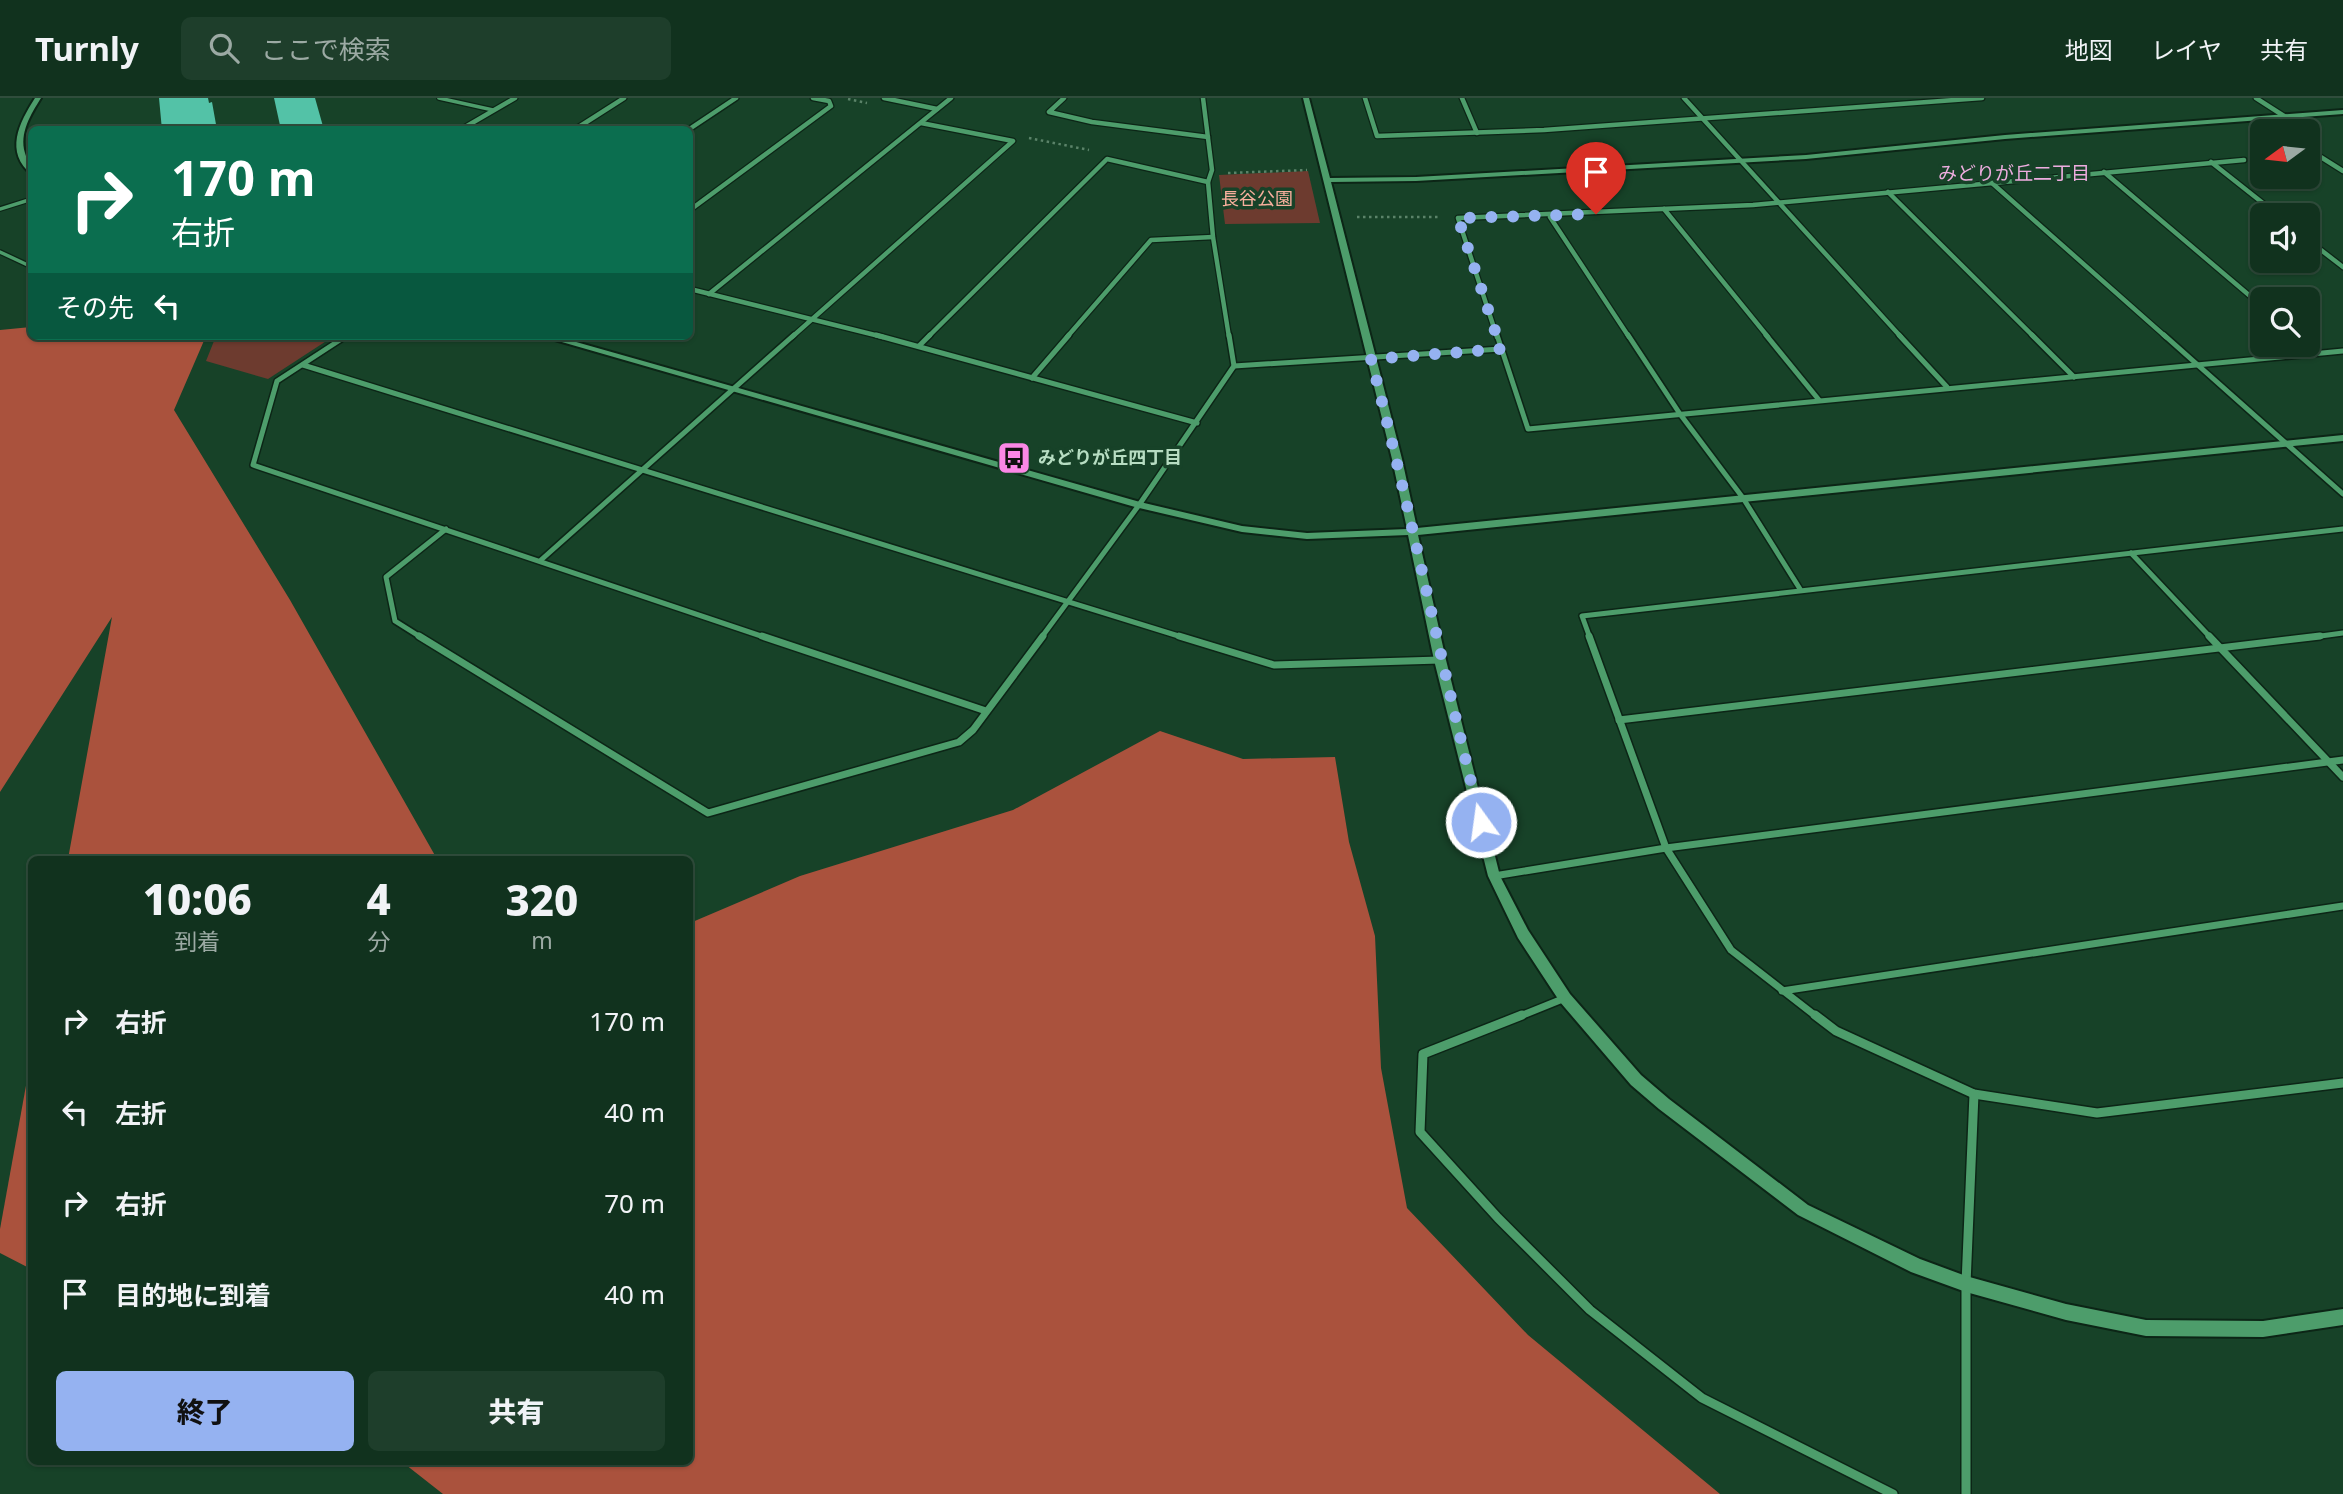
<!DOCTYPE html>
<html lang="ja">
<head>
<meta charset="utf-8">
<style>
	body { margin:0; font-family:"Noto Sans","Noto Sans JP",sans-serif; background:#1e3e2b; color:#f1f3f6; height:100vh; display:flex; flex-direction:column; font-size:26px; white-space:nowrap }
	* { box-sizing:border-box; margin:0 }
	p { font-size:23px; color:#9caaa4 }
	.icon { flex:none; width:38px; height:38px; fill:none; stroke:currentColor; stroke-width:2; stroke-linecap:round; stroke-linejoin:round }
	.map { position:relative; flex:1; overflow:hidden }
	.side { position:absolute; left:28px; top:758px; width:665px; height:609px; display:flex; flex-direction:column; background:#11321e; border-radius:10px; box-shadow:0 2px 5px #0004,0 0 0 2px #304d3c }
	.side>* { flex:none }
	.banner { position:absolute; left:28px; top:28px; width:665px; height:214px; border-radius:10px; box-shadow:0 2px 5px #0004,0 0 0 2px #304d3c; background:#0b6e4f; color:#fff; overflow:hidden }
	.needle { width:46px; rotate:255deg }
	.fabs { position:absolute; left:2250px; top:21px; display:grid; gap:14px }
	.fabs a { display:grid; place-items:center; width:70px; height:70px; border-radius:10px; background:#11321e; box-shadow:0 2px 5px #0004,0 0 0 2px #304d3c; font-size:35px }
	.pin { position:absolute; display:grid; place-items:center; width:60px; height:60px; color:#fff; margin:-72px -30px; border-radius:50% 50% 50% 0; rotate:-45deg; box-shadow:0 0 7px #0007 }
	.pin .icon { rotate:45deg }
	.me { position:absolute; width:77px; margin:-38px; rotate:346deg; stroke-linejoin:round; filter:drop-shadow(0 0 5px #0008) }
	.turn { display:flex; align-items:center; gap:24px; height:147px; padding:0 28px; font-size:32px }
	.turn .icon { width:91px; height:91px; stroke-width:2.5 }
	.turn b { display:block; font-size:49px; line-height:60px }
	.then { display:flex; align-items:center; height:66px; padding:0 28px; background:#0003; gap:14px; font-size:26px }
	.eta { display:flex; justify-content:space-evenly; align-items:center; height:119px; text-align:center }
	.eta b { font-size:42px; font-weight:800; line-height:49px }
	.action { display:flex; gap:14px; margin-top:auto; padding:14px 28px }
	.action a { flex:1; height:80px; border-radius:10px; background:#95b2f1; color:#111; font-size:28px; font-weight:800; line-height:80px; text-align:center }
	.action a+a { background:#1e3e2b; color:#f1f3f6 }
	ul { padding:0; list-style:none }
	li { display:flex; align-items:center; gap:21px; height:91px; padding:0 28px }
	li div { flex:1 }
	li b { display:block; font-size:26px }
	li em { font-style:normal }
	header { display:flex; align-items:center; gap:42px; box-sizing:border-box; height:98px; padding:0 35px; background:#11321e; border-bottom:2px solid #304d3c }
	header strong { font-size:33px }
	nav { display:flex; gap:38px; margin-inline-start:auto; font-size:24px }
	.search { width:490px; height:63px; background:#1e3e2b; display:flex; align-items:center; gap:18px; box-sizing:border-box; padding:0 24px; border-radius:10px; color:#9caaa4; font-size:26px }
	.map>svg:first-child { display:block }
</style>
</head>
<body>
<header>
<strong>Turnly</strong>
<div class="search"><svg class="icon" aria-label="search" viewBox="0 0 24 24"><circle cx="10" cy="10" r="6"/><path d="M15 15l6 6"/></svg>ここで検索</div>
<nav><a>地図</a><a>レイヤ</a><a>共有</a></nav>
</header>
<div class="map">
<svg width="2343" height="1396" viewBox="0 0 2343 1396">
	<rect width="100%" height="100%" fill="#174228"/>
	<g fill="#6d3b2f">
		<polygon points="1308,73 1320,125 1225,126 1219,77"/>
		<polygon points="216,238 334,238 268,281 206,263"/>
	</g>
	<g fill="#aa523d">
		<polygon points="31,229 32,238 206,238 174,312 290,502 437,761 68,761 112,519 0,694 0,232"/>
		<polygon points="1160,633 1243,661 1335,659 1349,744 1375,838 1381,970 1407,1110 1528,1237 1720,1396 443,1396 401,1363 690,1363 690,825 800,778 1013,712"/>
		<polygon points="31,960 31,1171 0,1155 0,1131"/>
	</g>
	<g fill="#53c2a7">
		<polygon points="159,0 208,0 209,5 212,4 217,32 162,32"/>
		<polygon points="274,0 315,0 324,32 281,32"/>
	</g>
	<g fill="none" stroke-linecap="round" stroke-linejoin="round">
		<defs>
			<g id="service">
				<polyline points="439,0 493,12"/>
				<polyline points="0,111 32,101"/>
				<polyline points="0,154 32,169"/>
			</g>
			<g id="minor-far3">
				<polyline points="884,0 937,11"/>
				<polyline points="1064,0 1049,14 1092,24 1208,39"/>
				<polyline points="1203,0 1212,72 1208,84 1213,139 1229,239"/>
				<polyline points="1365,0 1377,38 1544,32 1982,0"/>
				<polyline points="1462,0 1477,35"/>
				<polyline points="1684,0 1901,239"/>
				<polyline points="2256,0 2284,18"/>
				<polyline points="2258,21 2278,33"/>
				<polyline points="460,32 515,0"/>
				<polyline points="574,32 624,0"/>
				<polyline points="688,32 736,0"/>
				<polyline points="2308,51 2343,73"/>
				<polyline points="2211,64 2278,117"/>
				<polyline points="2104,74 2263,209"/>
				<polyline points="1992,85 2166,239"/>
				<polyline points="1888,94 2034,239"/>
				<polyline points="1664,111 1768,239"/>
				<polyline points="690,112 831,8 829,3 813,0"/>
				<polyline points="1550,119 1629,239"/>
				<polyline points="2308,142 2343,169"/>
				<polyline points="690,191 883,239"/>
				<polyline points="709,196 951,0"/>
				<polyline points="792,239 1013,43 921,25"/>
				<polyline points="928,239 1107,61 1208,84"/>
				<polyline points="1067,239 1151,142 1213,139"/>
				<polyline points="1497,239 1458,120 1753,107 2244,62"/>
			</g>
			<g id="minor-far2">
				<polyline points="876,237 1197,325"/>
				<polyline points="1497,237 1528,331 2343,253"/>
				<polyline points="1628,237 1680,316 1743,400 1800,491"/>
				<polyline points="1766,237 1819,302"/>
				<polyline points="1899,237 1947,289"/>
				<polyline points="2032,237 2074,279"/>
				<polyline points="2164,237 2343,396"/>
				<polyline points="346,238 277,283 253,367 767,540"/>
				<polyline points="2308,247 2318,255"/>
				<polyline points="919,248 930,237"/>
				<polyline points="303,267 1185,540"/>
				<polyline points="1234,268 1501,251"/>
				<polyline points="1032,280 1069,237"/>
				<polyline points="2131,455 2211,540"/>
				<polyline points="541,462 794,237"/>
				<polyline points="422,540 395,523 386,479 446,431"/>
				<polyline points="1041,540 1139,407 1234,268 1229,237"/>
				<polyline points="1590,540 1582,518 2343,431"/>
				<polyline points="2306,540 2343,535"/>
			</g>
			<g id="minor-far1">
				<polyline points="419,538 708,715 959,644 973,632 1043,538"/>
				<polyline points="762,538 986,613"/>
				<polyline points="1179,538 1274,567 1440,562"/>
				<polyline points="1589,538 1666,750 1731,852 1817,919"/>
				<polyline points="2209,538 2343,679"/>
				<polyline points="1619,622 2320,538"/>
				<polyline points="1494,778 1666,750 2343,662"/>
				<polyline points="1782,893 2343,808"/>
				<polyline points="1518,919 1565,900"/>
			</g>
			<g id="minor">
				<polyline points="1522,917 1423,956 1420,1034 1498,1120 1590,1212 1702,1300 1893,1396"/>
				<polyline points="1815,917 1836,933 1974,996 2097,1015 2343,985"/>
				<polyline points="1966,1396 1966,1186 1974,996"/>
			</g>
			<g id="tertiary">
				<path d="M35,0H41C31,16 19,35 25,55C27,63 32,68 32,77C4,54 19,25 35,0Z"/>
				<polygon points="1303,0 1309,0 1330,80 1416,79 1806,57 2005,37 2343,12 2343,16 2005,41 1806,61 1416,83 1331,84 1402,361 1417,430 2343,337 2343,343 1418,437 1446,562 1500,778 1528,832 1570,896 1641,977 1669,1001 1808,1107 1920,1161 1966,1178 2066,1206 2146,1222 2263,1223 2343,1211 2343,1227 2263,1239 2146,1238 2066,1222 1966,1194 1911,1174 1798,1117 1659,1011 1631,987 1560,904 1518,840 1488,778 1434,562 1408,437 1307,441 1242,434 1135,409 541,238 555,238 1140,404 1242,428 1307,435 1407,431 1392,361"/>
			</g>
		</defs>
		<use href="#service" stroke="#0c2516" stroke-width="6"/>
		<use href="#minor-far3" stroke="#0c2516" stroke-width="7"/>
		<use href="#minor-far2" stroke="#0c2516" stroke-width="8"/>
		<use href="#minor-far1" stroke="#0c2516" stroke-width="10"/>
		<use href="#minor" stroke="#0c2516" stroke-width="12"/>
		<use href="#tertiary" stroke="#0c2516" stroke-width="4"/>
		<g stroke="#5b8369" stroke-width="2.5" stroke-dasharray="2.5 3.5" stroke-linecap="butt">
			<polyline points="848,1 867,5"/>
			<polyline points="1029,40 1089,52"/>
			<polyline points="1228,75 1307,72"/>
			<polyline points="1357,119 1439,119"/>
		</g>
		<use href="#service" stroke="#4d9d6b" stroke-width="3.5"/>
		<use href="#minor-far3" stroke="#4d9d6b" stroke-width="4.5"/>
		<use href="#minor-far2" stroke="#4d9d6b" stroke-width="5"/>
		<use href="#minor-far1" stroke="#4d9d6b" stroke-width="7"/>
		<use href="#minor" stroke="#4d9d6b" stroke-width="9"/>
		<use href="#tertiary" fill="#4d9d6b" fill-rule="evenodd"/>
	</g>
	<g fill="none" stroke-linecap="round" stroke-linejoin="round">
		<path stroke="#95b2f1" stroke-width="12" stroke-dasharray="0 21.6" d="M1481,724C1442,570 1411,414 1371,261L1501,251L1458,120L1596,116"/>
	</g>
	<defs>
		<symbol id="bus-square" viewBox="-11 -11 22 22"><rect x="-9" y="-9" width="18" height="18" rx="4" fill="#fb87e6" stroke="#174228"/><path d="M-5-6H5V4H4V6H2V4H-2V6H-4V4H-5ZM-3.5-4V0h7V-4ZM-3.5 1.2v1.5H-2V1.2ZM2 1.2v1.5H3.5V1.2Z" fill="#111"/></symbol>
	</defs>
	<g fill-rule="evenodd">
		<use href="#bus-square" x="995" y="341" width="38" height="38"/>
	</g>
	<g text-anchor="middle" stroke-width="7" stroke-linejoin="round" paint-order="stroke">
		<g font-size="18" fill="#f8af9d" stroke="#174228">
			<text x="1257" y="107">長谷公園</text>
		</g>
		<g font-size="18" font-weight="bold" fill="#b7ddc2" stroke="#174228" text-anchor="start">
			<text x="1038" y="366">みどりが丘四丁目</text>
		</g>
		<g font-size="19" fill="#edaddf" stroke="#174228">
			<text x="2014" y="82">みどりが丘二丁目</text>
		</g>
	</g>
</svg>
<div class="fabs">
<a><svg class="needle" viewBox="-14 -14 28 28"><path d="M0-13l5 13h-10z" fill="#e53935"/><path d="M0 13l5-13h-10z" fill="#9caaa4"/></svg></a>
<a><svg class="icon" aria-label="sound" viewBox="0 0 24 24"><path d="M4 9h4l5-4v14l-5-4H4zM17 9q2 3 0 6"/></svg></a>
<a><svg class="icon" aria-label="search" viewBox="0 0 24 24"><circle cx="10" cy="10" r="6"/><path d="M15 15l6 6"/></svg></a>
</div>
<div class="pin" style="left:1596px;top:116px;background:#d93025"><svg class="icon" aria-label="arrive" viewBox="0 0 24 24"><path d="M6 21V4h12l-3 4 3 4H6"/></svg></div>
<svg class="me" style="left:1481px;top:724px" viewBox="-20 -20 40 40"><circle r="17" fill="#95b2f1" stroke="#fff" stroke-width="3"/><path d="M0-11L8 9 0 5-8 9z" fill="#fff"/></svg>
<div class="banner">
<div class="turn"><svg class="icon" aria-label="right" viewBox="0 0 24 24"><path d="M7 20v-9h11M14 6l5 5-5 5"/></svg><div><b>170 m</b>右折</div></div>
<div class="then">その先<svg class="icon" aria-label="left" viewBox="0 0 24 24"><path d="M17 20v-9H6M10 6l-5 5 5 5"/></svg></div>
</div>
<section class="side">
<div class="eta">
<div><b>10:06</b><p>到着</p></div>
<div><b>4</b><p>分</p></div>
<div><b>320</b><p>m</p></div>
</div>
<ul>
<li><svg class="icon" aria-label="right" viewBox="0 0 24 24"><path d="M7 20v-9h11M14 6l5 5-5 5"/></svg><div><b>右折</b></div><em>170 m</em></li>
<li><svg class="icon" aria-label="left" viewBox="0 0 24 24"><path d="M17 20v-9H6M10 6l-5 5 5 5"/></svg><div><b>左折</b></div><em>40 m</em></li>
<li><svg class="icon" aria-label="right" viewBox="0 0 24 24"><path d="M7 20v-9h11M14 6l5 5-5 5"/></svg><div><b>右折</b></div><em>70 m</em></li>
<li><svg class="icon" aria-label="arrive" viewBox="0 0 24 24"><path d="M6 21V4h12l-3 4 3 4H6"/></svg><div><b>目的地に到着</b></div><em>40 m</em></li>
</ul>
<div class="action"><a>終了</a><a>共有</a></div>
</section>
</div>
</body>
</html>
